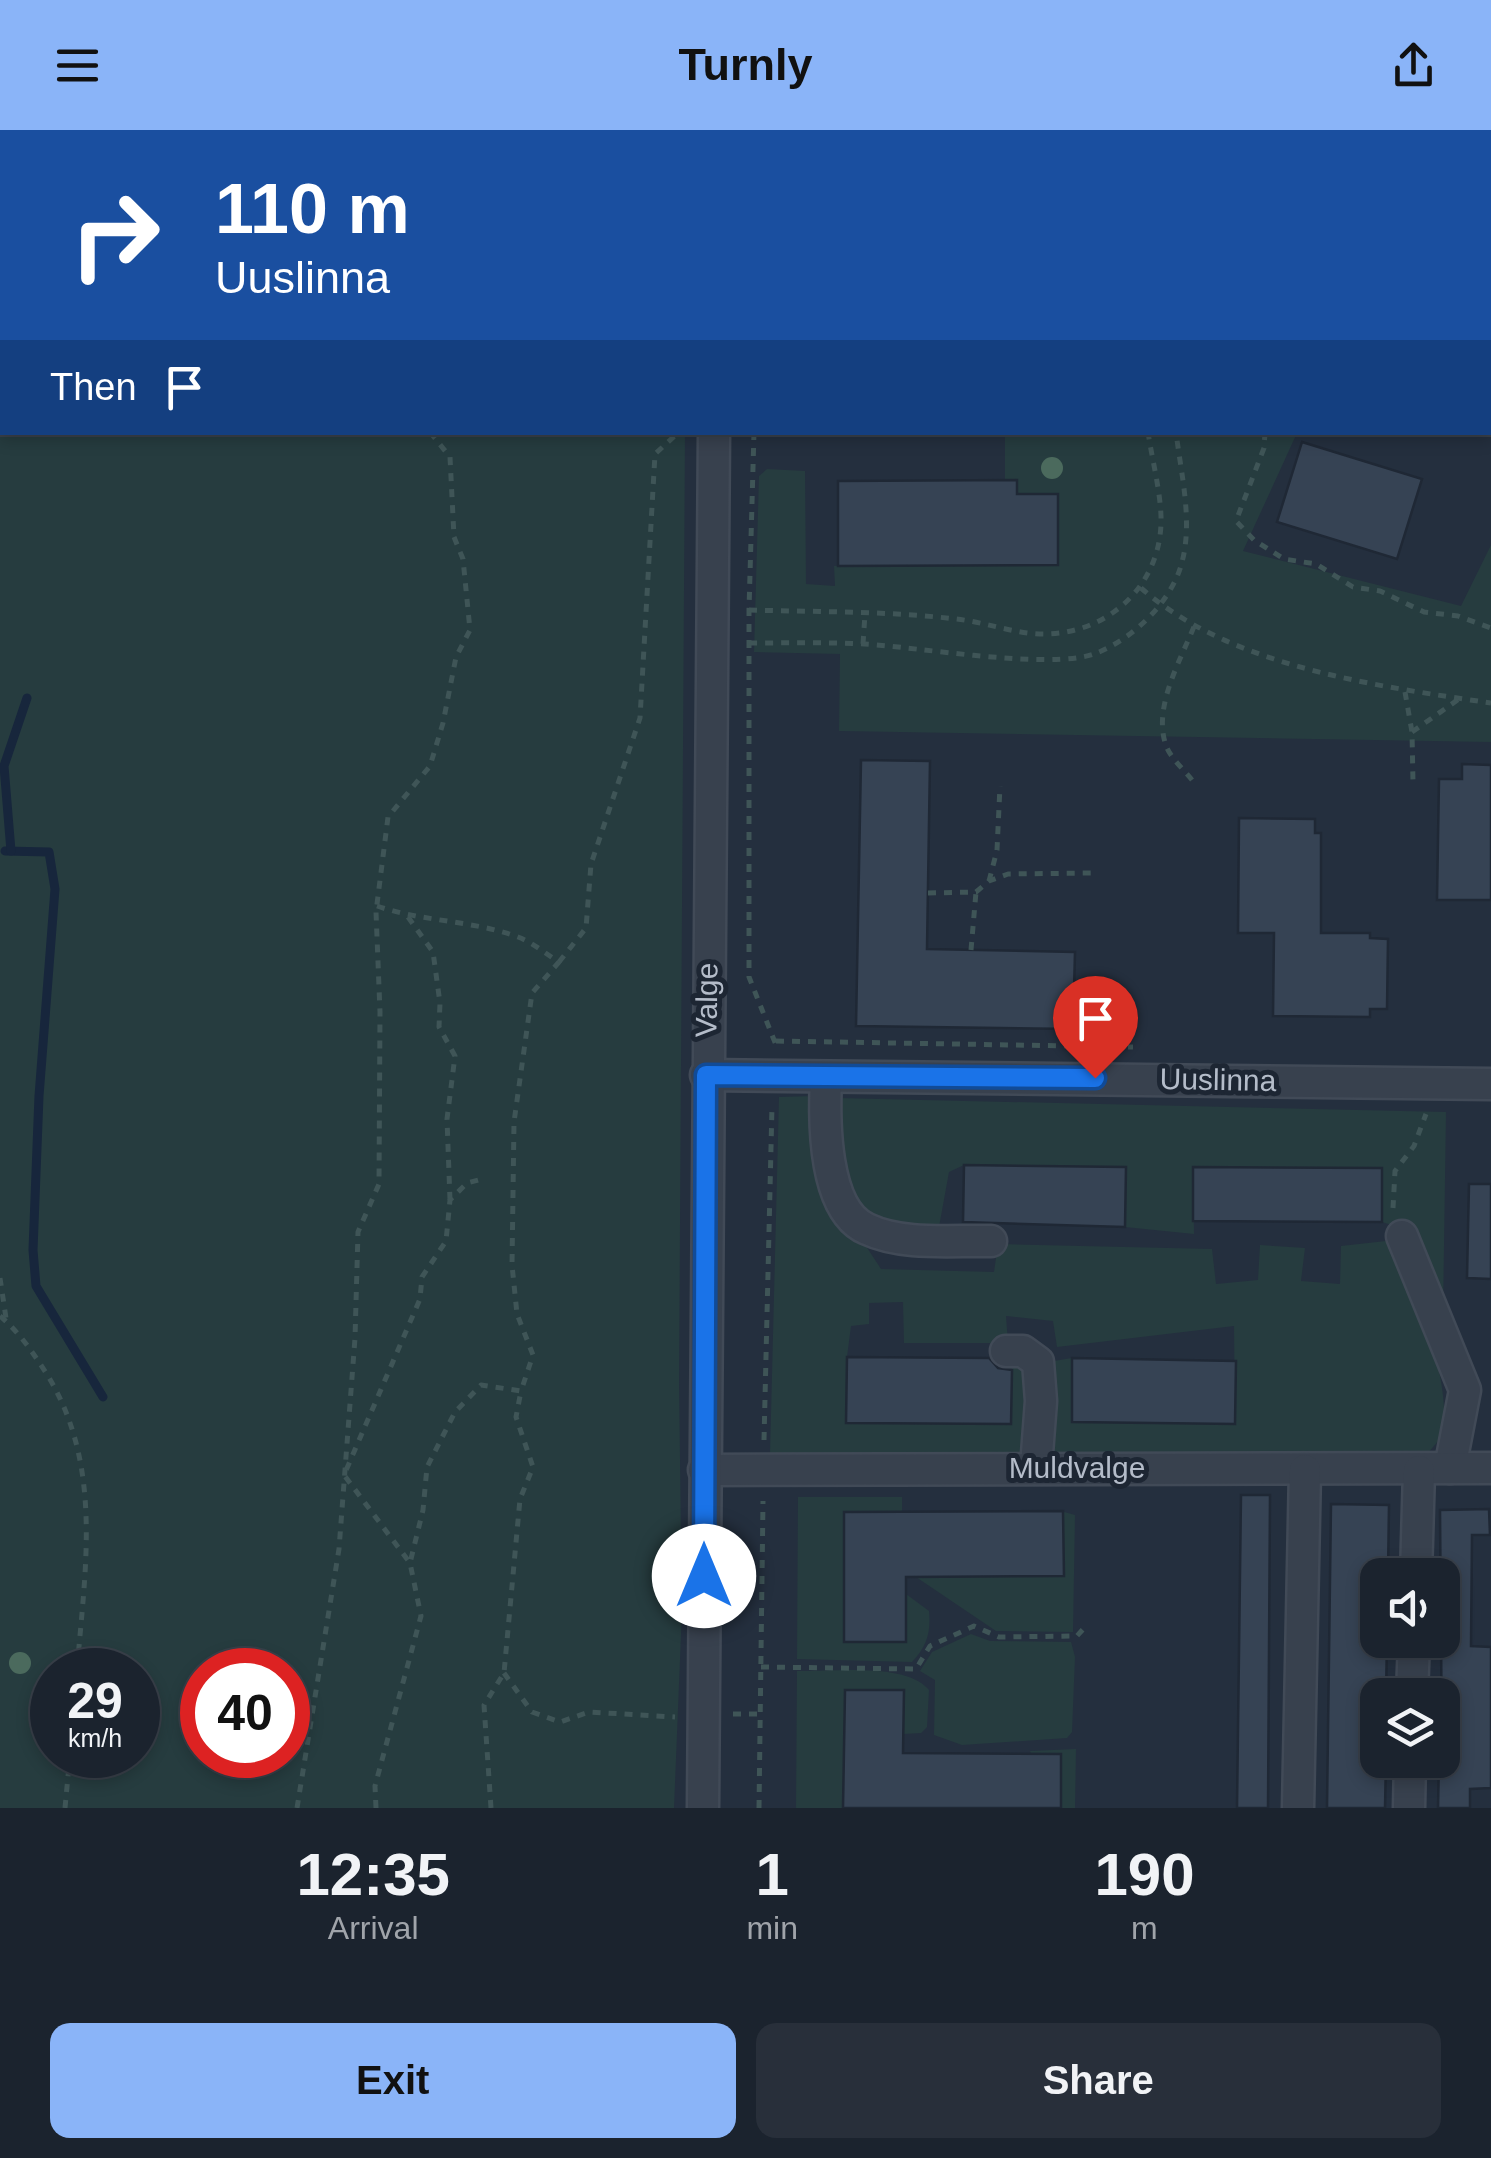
<!DOCTYPE html>
<html lang="en">
<head>
<meta charset="utf-8">
<style>
	body { margin:0; font-family:Arial,sans-serif; background:#282f3a; color:#f1f3f6; height:100vh; display:flex; flex-direction:column; font-size:38px; white-space:nowrap }
	* { box-sizing:border-box; margin:0 }
	p { font-size:32px; color:#a0a4aa }
	.icon { flex:none; width:55px; height:55px; fill:none; stroke:currentColor; stroke-width:2; stroke-linecap:round; stroke-linejoin:round }
	.map { position:relative; height:1678px; overflow:hidden }
	.side { display:flex; flex-direction:column; background:#1b232e; flex:1 }
	.side>* { flex:none }
	.guide { position:absolute; left:0px; top:0px; width:1492px; height:305px; box-shadow:0 5px 15px #0003,0 0 0 2px #39404a; background:#1a4fa0; color:#fff; overflow:hidden }
	.fabs { position:absolute; left:1360px; top:1428px; display:grid; gap:20px }
	.fabs a { display:grid; place-items:center; width:100px; height:100px; border-radius:20px; background:#1b232e; box-shadow:0 5px 15px #0003,0 0 0 2px #39404a; font-size:50px }
	.speed { position:absolute; left:30px; top:1518px; display:flex; gap:20px; font-size:50px; font-weight:700; text-align:center }
	.speed>* { display:grid; place-content:center; width:130px; height:130px; border-radius:50%; background:#1b232e; box-shadow:0 5px 15px #0003,0 0 0 2px #39404a; line-height:1 }
	.speed small { font-size:25px; font-weight:400 }
	.speed .limit { border:15px solid #d22; background:#fff; color:#111 }
	.pin { position:absolute; display:grid; place-items:center; width:85px; height:85px; color:#fff; margin:-102px -42px; border-radius:50% 50% 50% 0; rotate:-45deg; box-shadow:0 0 10px #0007 }
	.pin .icon { rotate:45deg }
	.me { position:absolute; width:110px; margin:-55px; rotate:0deg; stroke-linejoin:round; filter:drop-shadow(0 0 8px #0008) }
	.turn { display:flex; align-items:center; gap:35px; height:210px; padding:0 50px; font-size:45px }
	.turn .icon { width:130px; height:130px; stroke-width:2.5 }
	.turn b { display:block; font-size:70px; line-height:85px }
	.then { display:flex; align-items:center; height:95px; padding:0 50px; background:#0003; gap:20px; font-size:38px }
	.eta { display:flex; justify-content:space-evenly; align-items:center; height:170px; text-align:center }
	.eta b { font-size:60px; font-weight:800; line-height:70px }
	.cta { display:flex; gap:20px; margin-top:auto; padding:20px 50px }
	.cta a { flex:1; height:115px; border-radius:20px; background:#8ab4f8; color:#111; font-size:40px; font-weight:800; line-height:115px; text-align:center }
	.cta a+a { background:#282f3a; color:#f1f3f6 }
	header { display:flex; justify-content:space-between; align-items:center; height:130px; padding:0 50px; background:#8ab4f8; color:#111; font-size:45px; font-weight:800 }
	.map>svg:first-child { display:block }
</style>
</head>
<body>
<header><svg class="icon" aria-label="menu" viewBox="0 0 24 24"><path d="M4 6h16M4 12h16M4 18h16"/></svg>Turnly<svg class="icon" aria-label="share" viewBox="0 0 24 24"><path d="M12 15V3M7 8l5-5 5 5M5 13v7h14v-7"/></svg></header>
<div class="map">
<svg width="1491" height="1678" viewBox="0 0 1491 1678">
	<rect width="100%" height="100%" fill="#242f3e"/>
	<g fill="#263c3f" fill-rule="evenodd">
		<path d="M0,0L389,2H2V302L685,303L679,1254L682,1480L674,1678H0ZM138,1540V1625H52V1540ZM202,1540H288V1625H202Z"/>
		<polygon points="1052,0 1491,0 1491,300 1490,2"/>
		<polygon points="1005,303 1297,303 1243,421 1461,476 1491,415 1491,612 839,601 840,524 754,522 759,346 767,339 805,341 806,454 835,456 834,436 1058,435 1058,364 1017,363 1017,350 1005,350"/>
		<path d="M815,966L864,1113L881,1139L994,1142L998,1114L1212,1119L1216,1154L1258,1150L1260,1115L1305,1118L1301,1151L1340,1154L1341,1116L1386,1111C1415,1144 1454,1260 1442,1304C1440,1310 1432,1318 1428,1323L1049,1333L1048,1232L1072,1228V1292L1235,1294L1234,1196L1057,1217L1053,1191L1006,1186L1008,1213H904L903,1172L869,1173V1194L851,1196L847,1227L1011,1294L1012,1228L1033,1243L1031,1307L1019,1325L770,1324L779,967Z"/>
		<path d="M837,968L1446,982L1443,1184L1417,1103L1382,1092V1038L1193,1037L1194,1104L1125,1097L1126,1037L964,1035L949,1042L939,1097C924,1096 906,1098 892,1094C837,1079 840,1014 837,968Z"/>
		<path d="M798,1367H902V1382L844,1512H906V1464L929,1481C931,1502 927,1516 912,1532L797,1529Z"/>
		<polygon points="1061,1381 1075,1385 1073,1502 996,1501 916,1447 1063,1446"/>
		<polygon points="971,1504 990,1511 1071,1512 1075,1527 1072,1602 1067,1608 962,1615 934,1605 935,1550 920,1541 932,1522"/>
		<path d="M797,1541C832,1542 906,1532 929,1560L927,1597L921,1603L903,1604V1561L845,1560L843,1678H796Z"/>
		<polygon points="1076,1619 1075,1678 1061,1678 1030,1621"/>
	</g>
	<g fill="none" stroke-linecap="round" stroke-linejoin="round">
		<g stroke="#17263c" stroke-width="9">
			<polyline points="5,721 49,722 55,759 39,966 33,1120 36,1156 103,1267"/>
			<polyline points="11,721 4,636 27,568"/>
		</g>
	</g>
	<g fill="#364354" stroke="#1f2835" stroke-width="2.5">
		<polygon points="1302,312 1422,349 1397,429 1277,392"/>
		<polygon points="1017,350 1017,364 1058,364 1058,435 838,436 838,351"/>
		<polygon points="861,630 930,631 927,819 1075,822 1073,899 856,896"/>
		<polygon points="1462,634 1491,635 1491,770 1437,770 1439,649 1462,649"/>
		<polygon points="1239,688 1315,689 1315,703 1321,703 1321,803 1370,803 1370,808 1388,809 1387,879 1370,879 1370,887 1273,886 1274,803 1238,803"/>
		<polygon points="964,1035 1126,1037 1125,1097 963,1092"/>
		<polygon points="1193,1037 1382,1038 1382,1092 1193,1091"/>
		<polygon points="1469,1054 1491,1054 1491,1149 1467,1148"/>
		<polygon points="847,1227 989,1228 998,1238 1012,1240 1011,1294 846,1293"/>
		<polygon points="1072,1228 1236,1231 1235,1294 1072,1292"/>
		<polygon points="1241,1365 1270,1365 1268,1678 1237,1678"/>
		<polygon points="1331,1374 1389,1375 1388,1445 1378,1445 1378,1510 1387,1510 1386,1565 1378,1565 1378,1630 1386,1630 1385,1678 1327,1678"/>
		<polygon points="1489,1379 1490,1405 1472,1405 1471,1516 1491,1517 1491,1658 1470,1659 1470,1678 1438,1678 1439,1630 1442,1630 1440,1380"/>
		<polygon points="1063,1381 1064,1446 906,1447 906,1512 844,1512 844,1382"/>
		<polygon points="845,1560 904,1560 903,1623 1061,1624 1061,1678 843,1678"/>
	</g>
	<g fill="none" stroke-linecap="round" stroke-linejoin="round">
		<defs>
			<g id="minor">
				<polyline points="714,2 714,0"/>
				<polyline points="706,945 1491,954"/>
				<path d="M826,948C824,988 823,1080 867,1099C903,1116 952,1110 991,1111"/>
				<polyline points="1402,1106 1465,1260 1450,1338"/>
				<polyline points="1006,1221 1023,1221 1038,1232 1041,1271 1036,1337"/>
				<polyline points="704,1340 1491,1338"/>
				<polyline points="1416,1445 1419,1341"/>
				<polyline points="1412,1565 1414,1510"/>
				<polyline points="703,1678 714,302"/>
				<polyline points="1298,1678 1305,1340"/>
				<polyline points="1409,1678 1410,1630"/>
			</g>
		</defs>
		<use href="#minor" stroke="#414a57" stroke-width="35"/>
		<g stroke="#3f5557" stroke-width="5" stroke-dasharray="8 8" stroke-linecap="butt">
			<polyline points="1105,0 1105,2"/>
			<polyline points="1139,0 1139,2"/>
			<polyline points="1222,0 1228,2"/>
			<polyline points="370,2 371,0"/>
			<polyline points="762,2 762,0"/>
			<polyline points="0,199 2,198"/>
			<polyline points="754,302 749,480 749,847 776,915"/>
			<polyline points="1265,302 1264,318 1236,391 1254,410 1284,429 1316,434 1353,457 1380,461 1424,482 1458,486 1491,498"/>
			<path d="M1141,458C1231,537 1376,556 1491,573"/>
			<path d="M749,480C818,482 888,481 956,489C986,492 1017,505 1047,504C1112,502 1163,452 1161,386C1160,359 1152,329 1148,302"/>
			<path d="M749,513C788,513 826,512 864,514C918,517 1049,540 1094,524C1132,510 1172,472 1182,432C1193,391 1181,344 1176,302"/>
			<polyline points="863,514 865,484"/>
			<polyline points="1405,562 1412,602 1413,653"/>
			<polyline points="1412,602 1459,569"/>
			<path d="M1192,650C1184,640 1172,629 1167,618C1151,579 1181,530 1195,494"/>
			<polyline points="989,751 997,720 1000,656"/>
			<polyline points="928,763 976,762 989,751 1008,744 1092,743"/>
			<path d="M377,776C423,792 472,790 518,807C532,812 546,824 559,832L532,863L514,992L512,1135L517,1184L533,1225L521,1261L481,1255L455,1282L427,1337L423,1380L410,1433"/>
			<polyline points="408,787 433,822 440,873 439,897 455,926 447,989 450,1070"/>
			<polyline points="971,820 976,762"/>
			<polyline points="559,832 586,798 591,734 640,588 655,324 679,302"/>
			<polyline points="776,911 1133,917"/>
			<polyline points="1393,1078 1395,1041 1414,1016 1426,984"/>
			<polyline points="0,1148 6,1188"/>
			<path d="M0,1186C20,1203 34,1224 48,1246C103,1337 85,1439 77,1540"/>
			<polyline points="764,1310 772,976"/>
			<polyline points="761,1537 916,1539 930,1516 974,1496 999,1507 1077,1506 1085,1497"/>
			<polyline points="504,1543 532,1582 560,1592 589,1582 675,1587"/>
			<polyline points="733,1584 760,1584"/>
			<polyline points="65,1678 70,1625"/>
			<polyline points="297,1678 339,1419 355,1208 358,1102 379,1054 380,882 376,782 388,687 430,636 443,593 456,527 470,500 463,429 454,407 450,327 430,302"/>
			<polyline points="376,1678 375,1656 421,1486 410,1433 344,1345 420,1169 422,1147 446,1111 450,1070 467,1053 482,1049"/>
			<polyline points="491,1678 484,1575 504,1543 520,1369 533,1337 516,1287 521,1261"/>
			<polyline points="759,1678 763,1371"/>
		</g>
		<use href="#minor" stroke="#38414e" stroke-width="30"/>
	</g>
	<g fill="#4b6a5d">
		<circle cx="1052" cy="338" r="11"/>
		<circle cx="20" cy="1533" r="11"/>
	</g>
	<g fill="none" stroke-linecap="round" stroke-linejoin="round">
		<defs>
			<polyline id="route" points="704,1446 706,945 1095,948"/>
		</defs>
		<use href="#route" stroke="#114b97" stroke-width="25"/>
		<use href="#route" stroke="#1a73e8" stroke-width="18"/>
	</g>
	<g text-anchor="middle" stroke-width="10" stroke-linejoin="round" paint-order="stroke">
		<g font-size="30" fill="#b4bcc9" stroke="#1d2633">
			<text transform="translate(707 870) rotate(-89)" y="10">Valge</text>
			<text transform="translate(1218 950) rotate(1)" y="10">Uuslinna</text>
			<text x="1077" y="1348">Muldvalge</text>
		</g>
	</g>
</svg>
<div class="fabs">
<a><svg class="icon" aria-label="sound" viewBox="0 0 24 24"><path d="M4 9h4l5-4v14l-5-4H4zM17 9q2 3 0 6"/></svg></a>
<a><svg class="icon" aria-label="layers" viewBox="0 0 24 24"><path d="M12 4l9 5-9 5-9-5zM3 14l9 5 9-5"/></svg></a>
</div>
<div class="speed"><div>29<small>km/h</small></div><div class="limit">40</div></div>
<div class="pin" style="left:1095px;top:948px;background:#d93025"><svg class="icon" aria-label="arrive" viewBox="0 0 24 24"><path d="M6 21V4h12l-3 4 3 4H6"/></svg></div>
<svg class="me" style="left:704px;top:1446px" viewBox="-20 -20 40 40"><circle r="19" fill="#fff"/><path d="M0-13L10 11 0 6-10 11z" fill="#1a73e8"/></svg>
<div class="guide">
<div class="turn"><svg class="icon" aria-label="right" viewBox="0 0 24 24"><path d="M7 20v-9h11M14 6l5 5-5 5"/></svg><div><b>110 m</b>Uuslinna</div></div>
<div class="then">Then<svg class="icon" aria-label="arrive" viewBox="0 0 24 24"><path d="M6 21V4h12l-3 4 3 4H6"/></svg></div>
</div>
</div>
<section class="side">
<div class="eta">
<div><b>12:35</b><p>Arrival</p></div>
<div><b>1</b><p>min</p></div>
<div><b>190</b><p>m</p></div>
</div>
<div class="cta"><a>Exit</a><a>Share</a></div>
</section>
</body>
</html>
